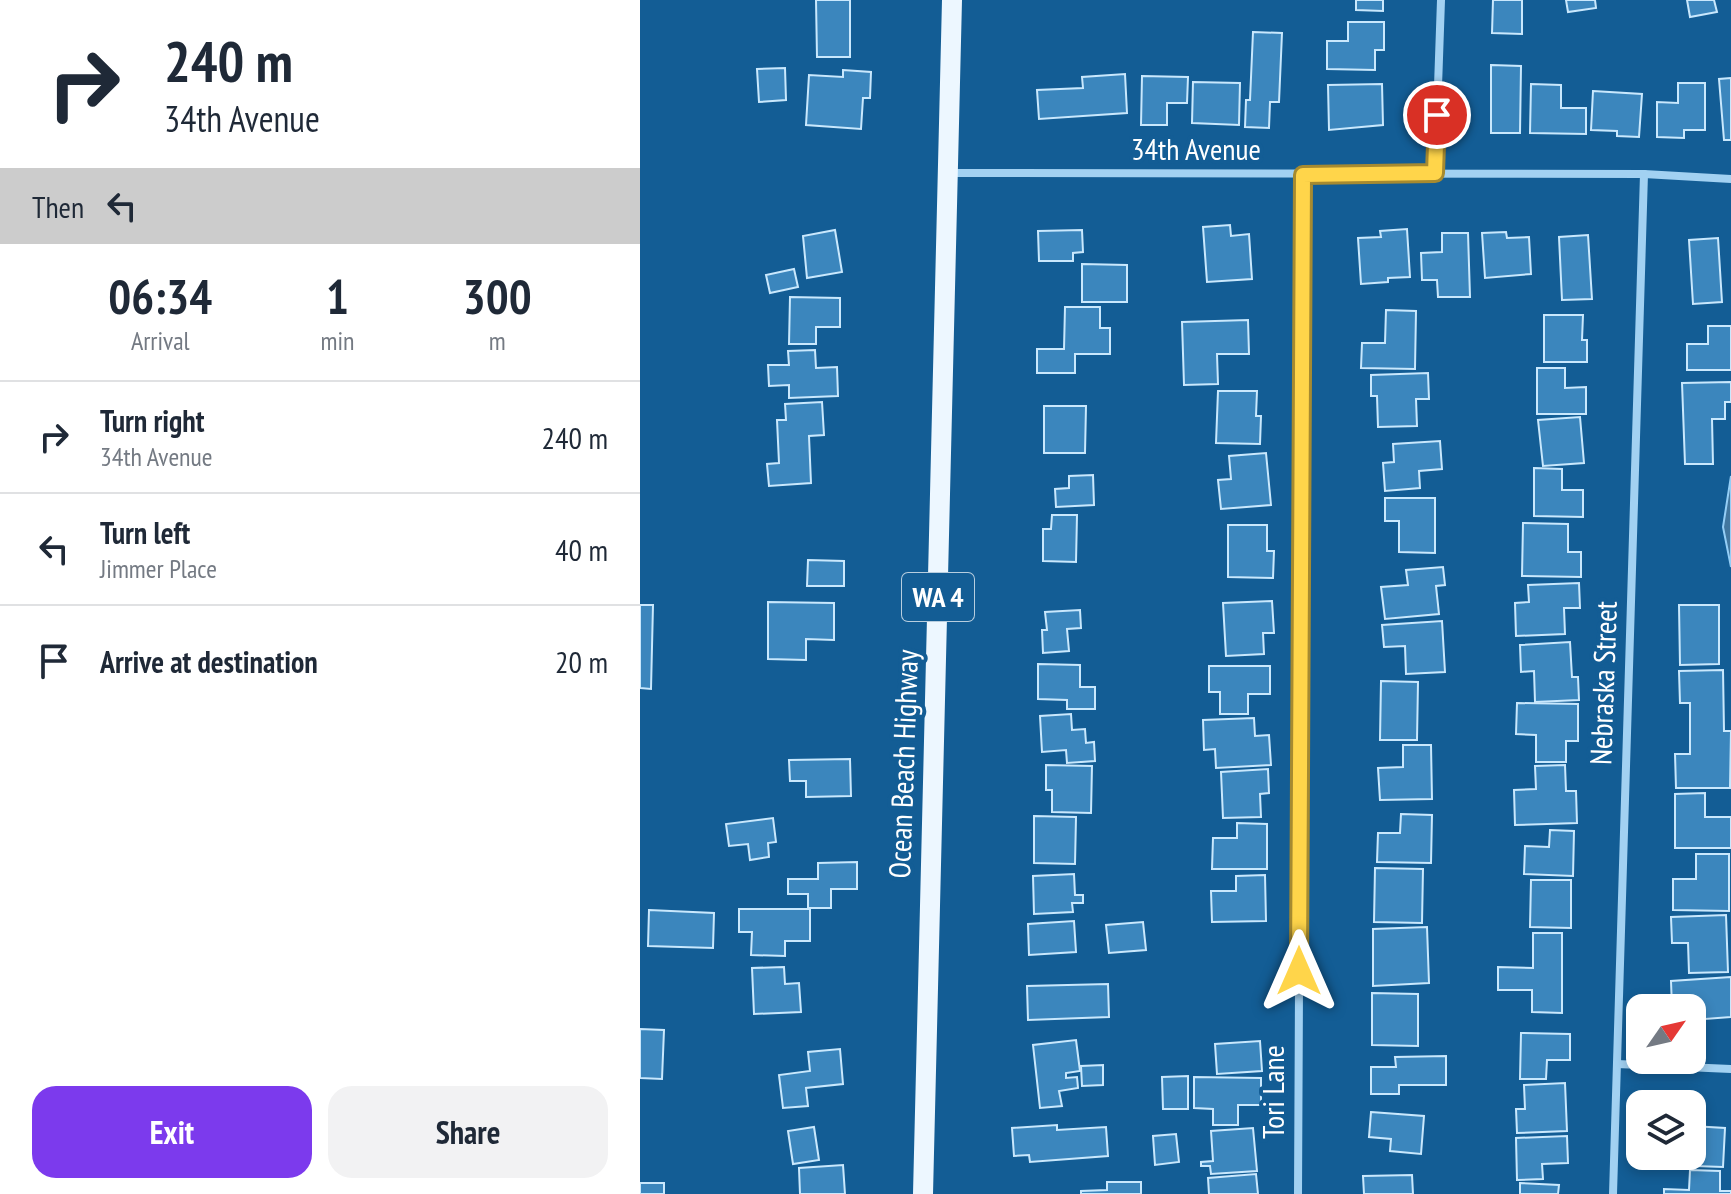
<!DOCTYPE html>
<html lang="en">
<head>
<meta charset="utf-8">
<style>
	body { margin:0; font-family:"PT Sans Narrow",sans-serif; background:#f2f2f3; color:#1f2937; height:100vh; display:flex; flex-direction:column; font-size:30px; white-space:nowrap }
	* { box-sizing:border-box; margin:0 }
	p { font-size:26px; color:#747a83 }
	.icon { flex:none; width:44px; height:44px; fill:none; stroke:currentColor; stroke-width:2; stroke-linecap:round; stroke-linejoin:round }
	.map { position:relative; flex:1; overflow:hidden }
	.panel { display:flex; flex-direction:column; background:#fff; width:640px }
	.panel>* { flex:none }
	.guide { background:#fff; color:#1f2937; overflow:hidden }
	.needle { width:52px; rotate:56deg }
	.fabs { position:absolute; left:986px; top:994px; display:grid; gap:16px }
	.fabs a { display:grid; place-items:center; width:80px; height:80px; border-radius:16px; background:#fff; box-shadow:0 4px 12px #0003; font-size:40px }
	.pin { position:absolute; display:grid; place-items:center; width:68px; height:68px; color:#fff; margin:-34px; border:4px solid #fff; border-radius:50%; box-shadow:0 2px 8px #0007 }
	.me { position:absolute; width:88px; margin:-44px; rotate:0deg; stroke-linejoin:round; filter:drop-shadow(0 0 6px #0008) }
	.turn { display:flex; align-items:center; gap:28px; height:168px; padding:0 32px; font-size:36px }
	.turn .icon { width:104px; height:104px; stroke-width:2.5 }
	.turn b { display:block; font-size:56px; line-height:68px }
	.then { display:flex; align-items:center; height:76px; padding:0 32px; background:#0003; gap:16px; font-size:30px }
	.eta { display:flex; justify-content:space-evenly; align-items:center; height:136px; text-align:center }
	.eta b { font-size:48px; font-weight:700; line-height:56px }
	.cta { display:flex; gap:16px; margin-top:auto; padding:16px 32px }
	.cta a { flex:1; height:92px; border-radius:24px; background:#7c3aed; color:#fff; font-size:32px; font-weight:700; line-height:92px; text-align:center }
	.cta a+a { background:#f2f2f3; color:#1f2937 }
	ul { padding:0; list-style:none }
	li { display:flex; align-items:center; gap:24px; height:112px; padding:0 32px; border-top:2px solid #e0e1e3 }
	li div { flex:1 }
	li b { display:block; font-size:30px }
	li em { font-style:normal }
	main { display:flex; flex:1; min-height:0 }
	.map>svg:first-child { display:block }
</style>
</head>
<body>
<main>
<section class="panel">
<div class="guide">
<div class="turn"><svg class="icon" aria-label="right" viewBox="0 0 24 24"><path d="M7 20v-9h11M14 6l5 5-5 5"/></svg><div><b>240 m</b>34th Avenue</div></div>
<div class="then">Then<svg class="icon" aria-label="left" viewBox="0 0 24 24"><path d="M17 20v-9H6M10 6l-5 5 5 5"/></svg></div>
</div>
<div class="eta">
<div><b>06:34</b><p>Arrival</p></div>
<div><b>1</b><p>min</p></div>
<div><b>300</b><p>m</p></div>
</div>
<ul>
<li><svg class="icon" aria-label="right" viewBox="0 0 24 24"><path d="M7 20v-9h11M14 6l5 5-5 5"/></svg><div><b>Turn right</b><p>34th Avenue</p></div><em>240 m</em></li>
<li><svg class="icon" aria-label="left" viewBox="0 0 24 24"><path d="M17 20v-9H6M10 6l-5 5 5 5"/></svg><div><b>Turn left</b><p>Jimmer Place</p></div><em>40 m</em></li>
<li><svg class="icon" aria-label="arrive" viewBox="0 0 24 24"><path d="M6 21V4h12l-3 4 3 4H6"/></svg><div><b>Arrive at destination</b></div><em>20 m</em></li>
</ul>
<div class="cta"><a>Exit</a><a>Share</a></div>
</section>
<div class="map">
<svg width="1091" height="1194" viewBox="0 0 1091 1194">
	<rect width="100%" height="100%" fill="#135d95"/>
	<polygon fill="#42779f" stroke="#94cef6" stroke-width="2" points="1091,476 1091,567 1083,527"/>
	<g fill="#3b86bd" stroke="#c9e8fd" stroke-width="2">
		<polygon points="176,0 210,0 210,57 177,57"/>
		<polygon points="716,0 743,0 743,11 716,10"/>
		<polygon points="853,0 882,0 882,34 852,33"/>
		<polygon points="926,0 955,0 956,8 928,12"/>
		<polygon points="1047,0 1074,0 1077,12 1050,17"/>
		<polygon points="708,22 744,22 744,50 735,50 735,70 687,69 687,41 708,41"/>
		<polygon points="613,32 642,33 639,102 630,102 629,128 605,127 606,100 610,100"/>
		<polygon points="851,65 881,66 880,133 851,133"/>
		<polygon points="145,68 146,100 119,102 117,69"/>
		<polygon points="203,70 231,72 230,98 223,98 221,129 166,125 169,75 203,77"/>
		<polygon points="485,74 487,113 399,119 397,90 443,88 442,77"/>
		<polygon points="502,76 548,77 547,103 527,103 527,125 501,125"/>
		<polygon points="1091,78 1091,140 1084,140 1079,79"/>
		<polygon points="553,82 600,83 599,125 552,123"/>
		<polygon points="1038,83 1065,83 1065,130 1044,130 1044,138 1017,137 1017,102 1038,103"/>
		<polygon points="742,84 743,125 689,130 688,85"/>
		<polygon points="891,84 921,85 921,108 946,108 946,134 890,133"/>
		<polygon points="953,91 1002,94 999,137 977,136 977,131 951,130"/>
		<polygon points="590,225 591,236 609,234 612,279 567,282 563,227"/>
		<polygon points="767,229 770,277 748,278 748,282 721,284 718,238 741,237 740,231"/>
		<polygon points="195,230 202,272 167,278 163,236"/>
		<polygon points="442,230 443,252 433,253 433,261 399,261 398,231"/>
		<polygon points="866,232 867,238 889,237 891,274 845,278 842,233"/>
		<polygon points="802,233 828,233 830,297 798,297 797,280 782,280 781,253 802,252"/>
		<polygon points="948,235 952,299 922,300 919,237"/>
		<polygon points="1078,238 1082,302 1053,304 1049,240"/>
		<polygon points="442,264 487,265 487,302 442,302"/>
		<polygon points="154,269 158,287 130,293 126,275"/>
		<polygon points="150,297 200,298 200,327 176,327 176,344 149,344"/>
		<polygon points="425,307 460,307 460,328 470,328 470,354 435,354 435,373 397,373 397,349 424,349"/>
		<polygon points="746,310 776,311 775,369 721,368 722,343 745,343"/>
		<polygon points="904,315 943,315 942,340 947,340 947,362 904,362"/>
		<polygon points="608,320 609,354 577,354 578,384 544,385 542,322"/>
		<polygon points="1068,326 1091,326 1091,370 1047,370 1047,344 1068,344"/>
		<polygon points="175,350 176,368 197,367 198,396 149,398 149,385 129,386 128,365 149,365 148,351"/>
		<polygon points="897,368 925,368 925,388 946,387 946,414 897,414"/>
		<polygon points="788,373 789,399 776,399 777,426 738,427 737,396 731,396 731,375"/>
		<polygon points="1091,382 1091,402 1085,402 1085,419 1072,419 1073,464 1045,464 1042,383"/>
		<polygon points="578,391 617,391 616,416 621,416 620,444 576,443"/>
		<polygon points="182,402 184,435 169,436 171,483 129,486 127,464 139,463 137,420 146,420 145,404"/>
		<polygon points="404,406 446,406 445,453 404,453"/>
		<polygon points="940,417 944,463 903,466 898,420"/>
		<polygon points="800,441 802,469 779,471 780,488 745,491 743,463 754,462 753,444"/>
		<polygon points="626,453 631,505 581,509 578,480 591,479 589,456"/>
		<polygon points="894,468 922,469 922,490 943,490 943,517 894,516"/>
		<polygon points="453,475 454,505 416,507 415,489 429,488 429,476"/>
		<polygon points="745,498 795,498 795,553 759,552 759,521 745,521"/>
		<polygon points="412,515 437,515 436,562 403,561 403,529 411,529"/>
		<polygon points="883,523 928,524 928,552 941,552 941,577 882,576"/>
		<polygon points="588,525 627,525 627,551 634,551 633,578 588,577"/>
		<polygon points="168,560 204,561 204,586 167,586"/>
		<polygon points="803,567 805,585 796,586 799,614 745,619 741,587 768,585 766,570"/>
		<polygon points="939,583 940,608 924,608 925,634 876,636 875,603 889,602 888,585"/>
		<polygon points="632,601 634,633 623,633 624,654 586,656 583,603"/>
		<polygon points="128,602 194,603 194,640 166,639 166,660 128,659"/>
		<polygon points="0,605 13,605 11,689 0,688"/>
		<polygon points="1039,605 1079,605 1079,664 1040,665"/>
		<polygon points="440,610 441,628 427,629 429,651 403,653 402,630 407,630 405,612"/>
		<polygon points="802,621 805,672 766,674 765,646 744,647 742,625"/>
		<polygon points="930,642 932,677 938,677 939,700 895,702 894,671 881,672 880,645"/>
		<polygon points="398,664 440,665 440,687 455,687 455,709 427,709 427,700 398,699"/>
		<polygon points="569,666 630,666 630,694 608,694 608,714 580,714 580,692 569,692"/>
		<polygon points="1083,670 1084,731 1091,731 1090,788 1036,788 1035,754 1050,754 1050,703 1040,703 1039,671"/>
		<polygon points="741,681 778,682 777,740 740,740"/>
		<polygon points="877,703 938,704 938,741 926,741 926,762 896,762 896,735 876,734"/>
		<polygon points="431,714 432,730 445,729 446,743 454,742 455,761 427,763 426,750 402,752 400,716"/>
		<polygon points="614,718 615,736 629,735 631,765 576,768 575,749 564,750 563,720"/>
		<polygon points="763,745 791,745 792,799 740,800 738,768 763,767"/>
		<polygon points="210,759 211,796 166,797 166,781 150,781 149,760"/>
		<polygon points="406,765 452,766 451,813 412,812 412,790 406,790"/>
		<polygon points="925,765 926,791 936,791 937,823 875,825 874,790 896,789 895,766"/>
		<polygon points="628,769 629,793 620,794 621,817 583,818 581,772"/>
		<polygon points="1065,793 1065,817 1091,817 1091,848 1035,848 1035,794"/>
		<polygon points="761,814 792,815 791,863 737,862 738,833 760,833"/>
		<polygon points="394,816 436,817 435,864 394,863"/>
		<polygon points="133,818 136,842 128,843 129,857 110,860 108,844 89,846 86,824"/>
		<polygon points="597,823 627,824 627,869 572,869 573,838 597,838"/>
		<polygon points="910,830 934,831 933,876 884,874 885,846 909,847"/>
		<polygon points="1056,854 1089,854 1089,911 1033,910 1033,879 1056,879"/>
		<polygon points="217,862 217,889 191,889 191,908 168,908 168,894 148,894 148,879 178,879 178,863"/>
		<polygon points="735,868 783,869 782,923 734,922"/>
		<polygon points="434,874 435,895 443,895 443,903 432,903 433,912 394,914 393,876"/>
		<polygon points="625,875 626,921 572,922 571,891 596,891 596,876"/>
		<polygon points="891,880 931,880 931,928 890,927"/>
		<polygon points="99,909 170,909 170,941 145,941 145,956 111,955 112,932 99,932"/>
		<polygon points="9,910 74,913 73,948 8,946"/>
		<polygon points="1086,915 1088,972 1049,973 1048,943 1032,943 1031,917"/>
		<polygon points="434,921 436,952 389,955 388,924"/>
		<polygon points="503,922 506,950 469,953 466,925"/>
		<polygon points="787,927 789,983 733,986 733,929"/>
		<polygon points="893,933 922,933 922,1013 892,1012 892,990 858,990 858,967 893,968"/>
		<polygon points="144,967 145,984 159,983 161,1012 114,1014 112,968"/>
		<polygon points="1091,977 1091,1017 1052,1020 1052,1008 1032,1008 1031,981"/>
		<polygon points="468,984 469,1017 388,1020 387,986"/>
		<polygon points="732,993 778,994 778,1046 732,1045"/>
		<polygon points="0,1029 24,1030 22,1079 0,1078"/>
		<polygon points="881,1033 930,1034 930,1060 907,1060 906,1079 880,1079"/>
		<polygon points="436,1040 440,1071 426,1073 426,1078 437,1077 438,1088 419,1091 422,1106 400,1108 393,1045"/>
		<polygon points="620,1041 622,1071 577,1074 575,1044"/>
		<polygon points="200,1049 203,1084 166,1088 168,1106 143,1108 139,1075 170,1071 168,1052"/>
		<polygon points="806,1056 806,1085 759,1085 759,1094 731,1094 731,1067 756,1067 755,1057"/>
		<polygon points="463,1065 463,1085 442,1086 441,1066"/>
		<polygon points="548,1076 548,1109 523,1109 522,1077"/>
		<polygon points="554,1077 621,1078 621,1105 598,1105 598,1125 573,1125 573,1109 554,1108"/>
		<polygon points="925,1083 927,1131 877,1133 876,1109 885,1109 884,1085"/>
		<polygon points="731,1112 784,1116 781,1154 750,1151 751,1139 729,1137"/>
		<polygon points="417,1125 417,1130 466,1127 468,1156 390,1162 389,1155 374,1156 372,1128"/>
		<polygon points="1052,1126 1085,1128 1083,1167 1026,1165 1027,1156 1052,1156"/>
		<polygon points="174,1127 179,1160 153,1164 148,1131"/>
		<polygon points="613,1128 617,1171 571,1174 570,1166 561,1166 561,1162 573,1161 571,1131"/>
		<polygon points="536,1134 539,1162 515,1165 513,1136"/>
		<polygon points="927,1136 928,1163 902,1164 903,1179 877,1180 876,1138"/>
		<polygon points="203,1165 205,1194 160,1194 159,1168"/>
		<polygon points="1050,1170 1080,1171 1080,1191 1091,1191 1091,1194 1024,1194 1024,1189 1049,1190"/>
		<polygon points="616,1174 618,1194 569,1194 568,1178"/>
		<polygon points="772,1175 773,1194 724,1194 723,1176"/>
		<polygon points="467,1182 501,1182 501,1194 441,1194 441,1191 467,1190"/>
		<rect x="0" y="1183" width="24" height="11"/>
		<polygon points="880,1183 919,1185 918,1194 880,1194"/>
	</g>
	<g fill="none" stroke-linecap="round" stroke-linejoin="round">
		<g stroke="#a2d1f2" stroke-width="8">
			<polyline points="310,173 1004,174 1091,179"/>
			<polyline points="795,173 801,0"/>
			<polyline points="977,1064 1091,1069"/>
			<polyline points="658,1194 663,175"/>
			<polyline points="973,1194 1004,174"/>
		</g>
		<polyline stroke="#edf7ff" stroke-width="20" points="283,1194 312,0"/>
	</g>
	<g fill="none" stroke-linecap="round" stroke-linejoin="round">
		<defs>
			<polyline id="route" points="659,971 663,175 795,173 797,115"/>
		</defs>
		<use href="#route" stroke="#a68a30" stroke-width="20"/>
		<use href="#route" stroke="#ffd54a" stroke-width="14"/>
	</g>
	<g text-anchor="middle" stroke-width="8" stroke-linejoin="round" paint-order="stroke">
		<rect fill="#135d95" stroke="#b8cedf" stroke-width="2" x="262" y="573" width="72" height="48" rx="6"/>
		<g font-size="28" font-weight="bold" fill="#fff">
			<text x="298" y="607">WA 4</text>
		</g>
		<g font-size="30" fill="#fff" stroke="#135d95">
			<text x="556" y="160">34th Avenue</text>
			<text transform="translate(964 683) rotate(-88)" y="10">Nebraska Street</text>
			<text transform="translate(264 764) rotate(-88)" y="10">Ocean Beach Highway</text>
			<text transform="translate(634 1092) rotate(-90)" y="10">Tori Lane</text>
		</g>
	</g>
</svg>
<div class="fabs">
<a><svg class="needle" viewBox="-14 -14 28 28"><path d="M0-13l5 13h-10z" fill="#e53935"/><path d="M0 13l5-13h-10z" fill="#747a83"/></svg></a>
<a><svg class="icon" aria-label="layers" viewBox="0 0 24 24"><path d="M12 4l9 5-9 5-9-5zM3 14l9 5 9-5"/></svg></a>
</div>
<div class="pin" style="left:797px;top:115px;background:#d93025"><svg class="icon" aria-label="arrive" viewBox="0 0 24 24"><path d="M6 21V4h12l-3 4 3 4H6"/></svg></div>
<svg class="me" style="left:659px;top:971px" viewBox="-20 -20 40 40"><path d="M0-17L14 15 0 8-14 15z" fill="#ffd54a" stroke="#fff" stroke-width="4"/></svg>
</div>
</main>
</body>
</html>
